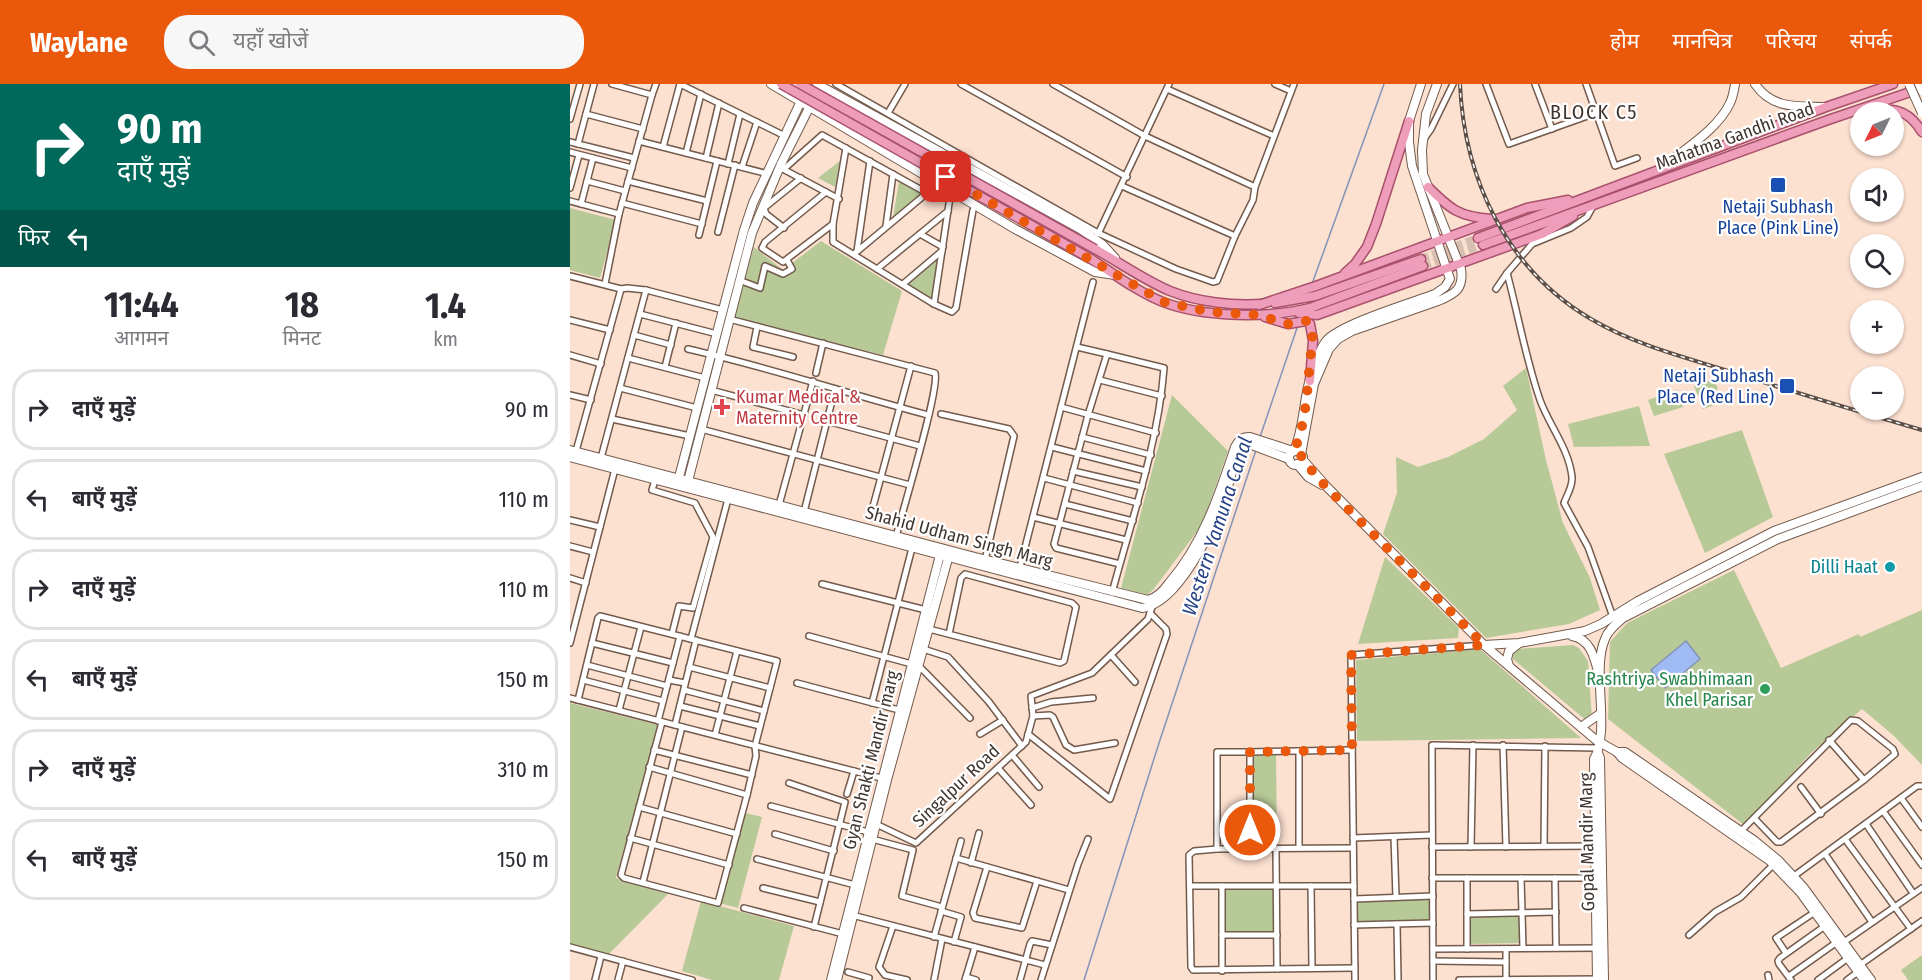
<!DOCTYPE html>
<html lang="hi">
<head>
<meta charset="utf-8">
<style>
	body { margin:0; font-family:"Fira Sans Condensed","Noto Sans Devanagari",sans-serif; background:#f7f7f7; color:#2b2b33; height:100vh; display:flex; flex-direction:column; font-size:22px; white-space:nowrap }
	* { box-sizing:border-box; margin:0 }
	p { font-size:20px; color:#7c7c81 }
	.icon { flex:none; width:33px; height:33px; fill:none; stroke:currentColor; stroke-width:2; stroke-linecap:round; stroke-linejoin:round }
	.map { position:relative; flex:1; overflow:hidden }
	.side { display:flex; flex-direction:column; background:#fff; width:570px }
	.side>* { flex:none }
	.top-card { background:#00695c; color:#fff; overflow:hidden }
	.needle { width:39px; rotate:227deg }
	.controls { position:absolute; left:1280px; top:18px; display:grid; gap:12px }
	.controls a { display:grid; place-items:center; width:54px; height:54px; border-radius:50%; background:#fff; box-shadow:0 2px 4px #0004; font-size:30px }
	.pin { position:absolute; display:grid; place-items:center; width:51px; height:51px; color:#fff; margin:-26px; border-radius:12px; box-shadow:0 3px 9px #0006 }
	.me { position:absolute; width:66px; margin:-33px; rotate:0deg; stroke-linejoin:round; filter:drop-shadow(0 0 4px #0008) }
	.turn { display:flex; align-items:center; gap:21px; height:126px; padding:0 18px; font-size:27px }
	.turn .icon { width:78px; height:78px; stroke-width:2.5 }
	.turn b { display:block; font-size:42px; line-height:51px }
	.then { display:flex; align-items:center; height:57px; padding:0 18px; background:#0003; gap:12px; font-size:22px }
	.eta { display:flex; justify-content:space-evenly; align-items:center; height:102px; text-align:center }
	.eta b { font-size:36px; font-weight:700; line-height:42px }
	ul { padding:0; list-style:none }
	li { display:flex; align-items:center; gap:18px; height:81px; margin:0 12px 9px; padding:0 6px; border:3px solid #e1e1e2; border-radius:24px }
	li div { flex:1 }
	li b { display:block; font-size:22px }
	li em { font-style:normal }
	header { display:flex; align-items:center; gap:36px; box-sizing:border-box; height:84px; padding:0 30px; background:#ea580c; color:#fff }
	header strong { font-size:28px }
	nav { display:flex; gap:33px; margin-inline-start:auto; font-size:21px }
	.search { width:420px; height:54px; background:#f7f7f7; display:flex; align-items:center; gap:15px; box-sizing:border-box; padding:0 21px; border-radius:24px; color:#7c7c81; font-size:22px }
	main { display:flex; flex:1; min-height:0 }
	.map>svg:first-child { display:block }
</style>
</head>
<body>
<header>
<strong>Waylane</strong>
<div class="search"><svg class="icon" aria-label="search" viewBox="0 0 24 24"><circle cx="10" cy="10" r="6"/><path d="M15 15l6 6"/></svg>यहाँ खोजें</div>
<nav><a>होम</a><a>मानचित्र</a><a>परिचय</a><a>संपर्क</a></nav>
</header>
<main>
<section class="side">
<div class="top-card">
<div class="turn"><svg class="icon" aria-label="right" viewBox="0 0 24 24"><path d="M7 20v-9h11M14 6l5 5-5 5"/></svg><div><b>90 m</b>दाएँ मुड़ें</div></div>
<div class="then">फिर<svg class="icon" aria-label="left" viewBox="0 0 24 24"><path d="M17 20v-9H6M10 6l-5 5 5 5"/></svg></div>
</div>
<div class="eta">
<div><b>11:44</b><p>आगमन</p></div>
<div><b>18</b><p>मिनट</p></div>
<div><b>1.4</b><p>km</p></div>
</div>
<ul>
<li><svg class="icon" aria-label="right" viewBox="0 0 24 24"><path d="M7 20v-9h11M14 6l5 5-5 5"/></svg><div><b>दाएँ मुड़ें</b></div><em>90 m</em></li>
<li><svg class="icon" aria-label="left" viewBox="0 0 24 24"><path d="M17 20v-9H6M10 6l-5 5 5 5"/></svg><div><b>बाएँ मुड़ें</b></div><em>110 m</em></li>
<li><svg class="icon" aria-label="right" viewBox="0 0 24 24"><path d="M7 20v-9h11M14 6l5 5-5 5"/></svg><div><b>दाएँ मुड़ें</b></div><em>110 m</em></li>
<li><svg class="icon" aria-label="left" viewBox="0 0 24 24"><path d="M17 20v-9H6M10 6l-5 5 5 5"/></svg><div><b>बाएँ मुड़ें</b></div><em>150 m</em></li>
<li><svg class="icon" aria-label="right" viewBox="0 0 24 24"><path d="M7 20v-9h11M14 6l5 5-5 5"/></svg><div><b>दाएँ मुड़ें</b></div><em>310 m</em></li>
<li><svg class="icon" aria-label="left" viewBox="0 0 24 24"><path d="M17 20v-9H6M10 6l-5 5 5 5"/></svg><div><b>बाएँ मुड़ें</b></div><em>150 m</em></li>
</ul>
</section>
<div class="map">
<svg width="1352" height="896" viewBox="0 0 1352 896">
	<rect width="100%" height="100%" fill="#fce0d0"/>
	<g fill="#b8c998">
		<polygon points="270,77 265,103 248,94"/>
		<polygon points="329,97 351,109 323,134"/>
		<polygon points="0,124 46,136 30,194 0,186"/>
		<polygon points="251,157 332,207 313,271 164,233 184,163 213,186"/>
		<polygon points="369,174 362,215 337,200"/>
		<polygon points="956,284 976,376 993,439 1020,494 1030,526 999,540 916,554 813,450 827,409 826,373 848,383 878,373 914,355 947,326 933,302"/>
		<polygon points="1144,295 1148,305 1128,312 1124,302"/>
		<polygon points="1107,306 1113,323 1084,332 1078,316"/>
		<polygon points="1149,308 1153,318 1133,325 1129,315"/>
		<polygon points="602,311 658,367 632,441 583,506 577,511 551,504"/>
		<polygon points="1069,322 1080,362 1004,363 998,340"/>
		<polygon points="1172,346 1203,433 1135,469 1094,370"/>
		<polygon points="815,473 889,544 888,554 788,560"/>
		<polygon points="1164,486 1211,584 1289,550 1290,553 1352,526 1352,681 1323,651 1292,625 1242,668 1174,741 1038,635 1040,558 1057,539"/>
		<polygon points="1003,561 1009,564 1018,577 1022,635 1018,638 943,575 943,568 947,565"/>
		<polygon points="910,565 1011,654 787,657 786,576"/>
		<polygon points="0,619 88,641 46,794 99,809 39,870 0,860"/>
		<polygon points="682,669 706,669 707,762 683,762"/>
		<polygon points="171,728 192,733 168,824 149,819"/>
		<polygon points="704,804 704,848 655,849 654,805"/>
		<polygon points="860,815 860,837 788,838 787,817"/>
		<polygon points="131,817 224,842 209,896 142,896 112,887"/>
		<polygon points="949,832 950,859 900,860 899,833"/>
		<polygon points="1352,871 1352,896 1338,896 1331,886"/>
	</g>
	<polygon fill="#a0bbf3" stroke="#8393b8" stroke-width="1.5" points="1116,557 1130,575 1095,604 1081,586"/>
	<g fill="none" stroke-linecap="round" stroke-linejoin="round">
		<g stroke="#8393b8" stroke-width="1.5">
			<polyline points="742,200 814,0"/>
			<polyline points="690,353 728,241"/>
			<polyline points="514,896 589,659 686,366"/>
		</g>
		<g stroke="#d6beb0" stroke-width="8" stroke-dasharray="8 4" stroke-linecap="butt">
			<polyline points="851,175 908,154"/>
			<polyline points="853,182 913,161"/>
		</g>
		<defs>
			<g id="street">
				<polyline points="110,0 215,52"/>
				<polyline points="266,0 528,149 606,185 643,198 647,197 665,152 552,102"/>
				<polyline points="391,0 557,93"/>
				<polyline points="483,0 575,52 685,103 724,0"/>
				<polyline points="705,0 721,7"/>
				<polyline points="916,0 939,60 1026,29"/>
				<polyline points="965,0 982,45"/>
				<polyline points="1016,0 1045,82 1067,74"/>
				<polyline points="597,5 704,52"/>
				<polyline points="82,11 86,0"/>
				<polyline points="318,29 335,0"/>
				<polyline points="16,30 73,45"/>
				<polyline points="0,35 10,0"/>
				<polyline points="854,55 861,45 883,0"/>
				<polyline points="69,57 198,90"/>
				<polyline points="0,58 64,74"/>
				<polyline points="8,60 24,0"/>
				<polyline points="93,63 110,0"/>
				<polyline points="276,64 263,140 263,158 364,220 382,228 386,224 403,126"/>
				<polyline points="0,68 62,84"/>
				<polyline points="116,69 131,10"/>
				<polyline points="136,74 149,19"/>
				<polyline points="158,80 170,30"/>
				<polyline points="172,83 187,38"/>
				<polyline points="211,84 269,115"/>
				<polyline points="214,85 252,51 357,109 284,170"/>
				<polyline points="17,97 55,107"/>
				<polyline points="58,97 137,117"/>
				<polyline points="0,104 9,71"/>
				<polyline points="256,108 195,158 192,164 213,178 263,140"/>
				<polyline points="0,117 49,130 82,11 42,0"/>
				<polyline points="52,119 132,140"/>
				<polyline points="11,120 23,74"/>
				<polyline points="316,142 323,90"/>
				<polyline points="214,144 196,130 194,124 231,94"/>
				<polyline points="148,148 165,81"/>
				<polyline points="350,150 373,163"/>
				<polyline points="528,150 599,0"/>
				<polyline points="129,151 147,77"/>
				<polyline points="665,152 683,116 685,103"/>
				<polyline points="287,167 300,77"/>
				<polyline points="307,185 378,127"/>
				<path d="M937,189C948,230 956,276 970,316C979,341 999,365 1002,393C1003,402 997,411 994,419L1018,463L1043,533"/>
				<polyline points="0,192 51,205 57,204 76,206"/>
				<polyline points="169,196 190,204 195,182 213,190 222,185 217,176"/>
				<polyline points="35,200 49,130"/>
				<polyline points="333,200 372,167"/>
				<polyline points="926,205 937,189 962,160 1001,144 1017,133 1023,122"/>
				<polyline points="364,220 380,113"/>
				<polyline points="70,230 147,250"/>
				<path d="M159,235L365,289C370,305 332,428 326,453"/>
				<polyline points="0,236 40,246"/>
				<polyline points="187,243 183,263 223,273"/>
				<polyline points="64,251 101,261"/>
				<polyline points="507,263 537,270"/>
				<path d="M118,265C199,283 278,310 358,331"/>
				<polyline points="0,271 31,280"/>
				<polyline points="58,274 135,294"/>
				<polyline points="95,283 106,239"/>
				<polyline points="246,289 253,259"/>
				<polyline points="530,296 592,312"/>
				<polyline points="50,304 127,324"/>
				<polyline points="141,306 234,331"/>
				<polyline points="0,311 21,316"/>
				<polyline points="491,323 586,349"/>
				<polyline points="371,330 439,345 444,352 415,476"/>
				<polyline points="42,335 120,352"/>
				<polyline points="257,337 350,362"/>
				<polyline points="131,345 340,401"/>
				<polyline points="512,353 581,371"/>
				<polyline points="482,363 576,387"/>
				<polyline points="6,367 51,205"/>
				<polyline points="31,374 76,206 153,226"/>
				<polyline points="503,387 572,403"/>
				<polyline points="474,394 568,419"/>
				<polyline points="85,396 82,406 125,419 143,453 123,524 109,522 102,550"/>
				<polyline points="495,420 563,437"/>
				<polyline points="209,421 243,297"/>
				<polyline points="234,428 265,305"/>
				<polyline points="301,430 341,282"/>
				<polyline points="463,433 556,456"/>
				<polyline points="0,436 30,443"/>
				<polyline points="0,462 23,468"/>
				<polyline points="449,487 523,198"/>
				<polyline points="0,494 16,499"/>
				<polyline points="252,500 356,526"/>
				<path d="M542,509C562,434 588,361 594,284L537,270L518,331L484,460L486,464L550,480"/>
				<polyline points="359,545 490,579 494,577 506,523 502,519 395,490 391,494 379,550"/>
				<polyline points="239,552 349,582 400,634"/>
				<polyline points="121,555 158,415"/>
				<polyline points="0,559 45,385"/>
				<polyline points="22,559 103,579"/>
				<polyline points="350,564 378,573 419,618 452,662"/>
				<polyline points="541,571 565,598"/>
				<polyline points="17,581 97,602"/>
				<polyline points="119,583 200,604"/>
				<polyline points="13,596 93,617"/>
				<polyline points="99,596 115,599"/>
				<polyline points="227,599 329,626"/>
				<polyline points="114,606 194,627"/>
				<polyline points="0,614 315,695"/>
				<polyline points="8,616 28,534 30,532 207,577 185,662 186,672 177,711 148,819 54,794 51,791 92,638"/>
				<polyline points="302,619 342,464"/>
				<polyline points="110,622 190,642"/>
				<polyline points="462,624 481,618 523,614"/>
				<polyline points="49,626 71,543"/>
				<polyline points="463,632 480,631 483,633 496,661 504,666 545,659"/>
				<polyline points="88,637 110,552"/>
				<polyline points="105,641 126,556"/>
				<polyline points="410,650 433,636"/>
				<polyline points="458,650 540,715 597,550 596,545 580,529"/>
				<polyline points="145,651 167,567"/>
				<polyline points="933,661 936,763"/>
				<polyline points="84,666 182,691"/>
				<polyline points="729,667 729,764"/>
				<polyline points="680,668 782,666"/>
				<polyline points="442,671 469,703"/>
				<polyline points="79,683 177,711"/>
				<polyline points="428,684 461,721"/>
				<polyline points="219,699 275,718 244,843"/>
				<polyline points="1231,703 1251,730"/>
				<polyline points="277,710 284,687"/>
				<polyline points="1331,714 1352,743"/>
				<polyline points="201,722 298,748"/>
				<polyline points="69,723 167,750"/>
				<polyline points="1313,727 1352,781"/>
				<polyline points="1184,734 1207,758 1211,758 1294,696"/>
				<polyline points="306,740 346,759 456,658 463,632 461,612 522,589 578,535 583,520"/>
				<polyline points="1296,740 1343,809"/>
				<polyline points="1171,747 1281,636 1288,637 1323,665 1325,670 1294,696 1259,656"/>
				<polyline points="205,750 264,767"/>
				<polyline points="824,753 826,813"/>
				<polyline points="60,754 159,781"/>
				<polyline points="783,754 862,751"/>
				<polyline points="302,755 343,766 332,812 372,823"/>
				<polyline points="1275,755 1341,845"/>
				<polyline points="974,762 975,662"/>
				<polyline points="862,763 1029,762"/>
				<polyline points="901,763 903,661"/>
				<polyline points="783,764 647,765 624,767 619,771 621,883 623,886 785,884"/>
				<polyline points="647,765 647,668 680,668 680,765"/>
				<polyline points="706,765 707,885"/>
				<polyline points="1255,770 1302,838"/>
				<polyline points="386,774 499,806"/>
				<polyline points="187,775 285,801"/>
				<polyline points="401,779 409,749"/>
				<polyline points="417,783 403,829 405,834 452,844 467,797"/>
				<polyline points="1224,792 1347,702 1352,702"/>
				<polyline points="862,794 1029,794"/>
				<polyline points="897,794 897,865"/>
				<polyline points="951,794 953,864"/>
				<polyline points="985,794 986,864"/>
				<polyline points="73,798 112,643"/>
				<polyline points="620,802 784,802"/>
				<polyline points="741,802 742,884"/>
				<polyline points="193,804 250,818"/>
				<polyline points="784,815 863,812"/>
				<polyline points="174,824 273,850"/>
				<polyline points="371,827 391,833 384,858"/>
				<polyline points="897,830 986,828"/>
				<polyline points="282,831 475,881"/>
				<polyline points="827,840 828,896"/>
				<polyline points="784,841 863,839"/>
				<polyline points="323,842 309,883 315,891 337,896"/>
				<polyline points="652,851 707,851"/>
				<polyline points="1119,851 1145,828 1171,813 1205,779"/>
				<polyline points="364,853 391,757"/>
				<polyline points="1274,858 1352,804"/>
				<polyline points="0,863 122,896"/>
				<polyline points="863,865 1029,864"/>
				<polyline points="1216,869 1206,854 1245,828"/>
				<polyline points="863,877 936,878"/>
				<polyline points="1287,883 1352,837"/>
				<polyline points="652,887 652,802"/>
				<polyline points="278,888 299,894 298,896"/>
				<polyline points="1198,891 1199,896"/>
				<polyline points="1219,892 1267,858"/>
				<polyline points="396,893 406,896"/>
				<polyline points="936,895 936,865"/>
				<polyline points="25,896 31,872"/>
				<polyline points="48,896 53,877"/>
				<polyline points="364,896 372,855"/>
				<polyline points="395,896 405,863"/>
				<polyline points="450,896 460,860 462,857 482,861"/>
				<polyline points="471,896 508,780 518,755"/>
				<polyline points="785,896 781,571 914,561"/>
				<polyline points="863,896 862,661 1028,664"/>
				<polyline points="889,896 1029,895"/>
				<polyline points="1221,896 1209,880 1208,877 1210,874 1255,842"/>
				<polyline points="1248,896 1278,874"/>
				<polyline points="1277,896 1288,888"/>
			</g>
			<g id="secondary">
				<polyline points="201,0 445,145 525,188 545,191"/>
				<polyline points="247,0 510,145 532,160 545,174"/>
				<path d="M1185,0C1202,25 1226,22 1253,23"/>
				<path d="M1094,82C1116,64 1148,45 1160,19C1163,13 1164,6 1165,0"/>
				<path d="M0,366L405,473L578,516C587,514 594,506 599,499C633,460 649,411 665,363C669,356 671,353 680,353L723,367"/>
				<path d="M724,367C734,344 733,319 740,295C744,283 748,267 756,257C770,240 841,219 865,210L875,203L880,195L842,82L839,58V37L851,0"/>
				<circle cx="726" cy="374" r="7"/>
				<path d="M731,370L744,300L759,265L768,255L782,247L868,217C885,210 894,205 891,185L853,90L852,66L856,30L867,0"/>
				<path d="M0,373L572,524C608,520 642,446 654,415C660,399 663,377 673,362L679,360L719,375L720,377"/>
				<polyline points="732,375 757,403 914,561 1026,656 1047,668 1055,668 1185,757 1208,776 1234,804 1301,896"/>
				<polyline points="727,380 738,393 752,401"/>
				<polyline points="108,397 174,146 183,119 231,17"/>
				<polyline points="117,401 182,149 211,80 240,22"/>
				<path d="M1002,552C1020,555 1024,572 1028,587"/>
				<polyline points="914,561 949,559 1015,547 1031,540 1068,517 1204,447 1352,393"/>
				<polyline points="939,582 937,575 939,567 948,560"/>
				<polyline points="1011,643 1031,629"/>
				<polyline points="1047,668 1052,674 1200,777 1230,808 1294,896"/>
				<polyline points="1028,669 1030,674 1034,896"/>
				<polyline points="261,896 371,467"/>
				<polyline points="267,896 317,696 379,471"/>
				<path d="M1027,896L1024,675C1041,646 1021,587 1035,555C1038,546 1046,540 1053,534L1208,455L1352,402"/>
			</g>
			<g id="primary">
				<path d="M1294,27C1321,24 1337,23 1352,48"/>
				<path d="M858,103C880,125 889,133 922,135"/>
				<polyline points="908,154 1256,23 1323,0"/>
				<polyline points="913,161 1258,36 1352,4"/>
				<path d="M525,165C549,178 574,196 600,207C628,218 662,222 692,220"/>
				<path d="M521,175C544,190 568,208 593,218C635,234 698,234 740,224L853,182"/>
				<polyline points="775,189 785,180 797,163 806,140 839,37"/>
				<polyline points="705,219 745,212 851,175"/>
				<polyline points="689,221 746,202 957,124 998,116"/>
				<polyline points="729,229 747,231 972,150 1003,132"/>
				<polyline points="695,233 718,240 736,237 740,240 743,257 740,297"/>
			</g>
		</defs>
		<use href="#street" stroke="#725a4c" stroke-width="8"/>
		<use href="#secondary" stroke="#725a4c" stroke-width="10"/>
		<use href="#primary" stroke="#a9506b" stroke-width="11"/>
		<use href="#street" stroke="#fff" stroke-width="5"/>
		<use href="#secondary" stroke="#fff" stroke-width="8"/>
		<use href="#primary" stroke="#ee9eba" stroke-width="8"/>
		<defs>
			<path id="rail" d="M890,0C894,95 937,186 1021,235C1065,261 1117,274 1165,289C1227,309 1290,328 1352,346"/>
		</defs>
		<use href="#rail" stroke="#5c4f47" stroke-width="4"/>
		<use href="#rail" stroke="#fff" stroke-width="1.5" stroke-dasharray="4.5" stroke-linecap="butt"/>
		<defs>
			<g id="secondary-bridge">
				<polyline points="1339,0 1352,29"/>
				<polyline points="1349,0 1352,7"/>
			</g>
			<g id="primary-bridge">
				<polyline points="211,0 521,175"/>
				<polyline points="230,0 525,165"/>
			</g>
		</defs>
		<use href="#secondary-bridge" stroke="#725a4c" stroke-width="10" stroke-linecap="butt"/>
		<use href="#primary-bridge" stroke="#a9506b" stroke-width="11" stroke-linecap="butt"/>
		<use href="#secondary-bridge" stroke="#fff" stroke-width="8"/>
		<use href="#primary-bridge" stroke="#ee9eba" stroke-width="8"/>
	</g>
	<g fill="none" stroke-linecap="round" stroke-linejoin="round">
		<path stroke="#ea580c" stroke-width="10" stroke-dasharray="0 18" d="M376,93L594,218L640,228L688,231L718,240L736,237L740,240C745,252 741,265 740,278C737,308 736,339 724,367L731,370L732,375L756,403L914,561L781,571L782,666L680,668V746"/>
	</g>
	<g fill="#1a4fb4" stroke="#fff" stroke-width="2">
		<rect x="1200" y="93" width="16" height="16" rx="3"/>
		<rect x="1209" y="294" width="16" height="16" rx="3"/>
	</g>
	<path fill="#e0444e" stroke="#fff" stroke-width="2" d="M149 314h6v6h6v6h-6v6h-6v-6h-6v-6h6z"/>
	<circle fill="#0f9aa8" stroke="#fff" stroke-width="2" cx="1320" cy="483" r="6"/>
	<circle fill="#2e9e5b" stroke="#fff" stroke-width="2" cx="1195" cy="605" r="6"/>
	<g text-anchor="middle" stroke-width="4.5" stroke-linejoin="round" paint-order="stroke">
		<g font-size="18" fill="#40352f" stroke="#fff">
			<text transform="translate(1165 52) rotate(-20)" y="6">Mahatma Gandhi Road</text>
			<text transform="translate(389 453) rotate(15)" y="6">Shahid Udham Singh Marg</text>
			<text transform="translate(301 676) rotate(-76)" y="6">Gyan Shakti Mandir marg</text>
			<text transform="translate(386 702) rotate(-43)" y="6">Singalpur Road</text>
			<text transform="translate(1017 758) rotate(-91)" y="6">Gopal Mandir Marg</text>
		</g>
		<g font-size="18" fill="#164399" stroke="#fff">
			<text x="1208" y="129">Netaji Subhash<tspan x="1208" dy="21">Place (Pink Line)</tspan></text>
			<text x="1204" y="298" text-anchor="end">Netaji Subhash<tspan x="1204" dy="21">Place (Red Line)</tspan></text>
		</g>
		<g font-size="18" fill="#be3a42" stroke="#fff" text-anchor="start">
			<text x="166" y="319">Kumar Medical &amp;<tspan x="166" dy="21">Maternity Centre</tspan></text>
		</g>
		<g font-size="18" fill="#0d838f" stroke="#fff" text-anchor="end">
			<text x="1308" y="489">Dilli Haat</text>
		</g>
		<g font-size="18" fill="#27864d" stroke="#fff" text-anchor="end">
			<text x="1183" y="601">Rashtriya Swabhimaan<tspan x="1183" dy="21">Khel Parisar</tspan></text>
		</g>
		<g font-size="20" letter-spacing="1.5" fill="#40352f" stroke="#fff">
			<text x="1024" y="35">BLOCK C5</text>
		</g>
		<g font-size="20" font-style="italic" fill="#294486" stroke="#fff">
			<text transform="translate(647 442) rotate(-72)" y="7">Western Yamuna Canal</text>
		</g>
	</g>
</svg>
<div class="controls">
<a><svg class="needle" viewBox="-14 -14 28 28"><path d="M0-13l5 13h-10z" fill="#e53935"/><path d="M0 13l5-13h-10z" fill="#7c7c81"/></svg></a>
<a><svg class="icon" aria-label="sound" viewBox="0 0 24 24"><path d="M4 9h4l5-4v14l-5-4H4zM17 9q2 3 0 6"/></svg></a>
<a><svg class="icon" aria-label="search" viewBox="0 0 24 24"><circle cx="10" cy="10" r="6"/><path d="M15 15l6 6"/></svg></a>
<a>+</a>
<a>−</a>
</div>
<div class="pin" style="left:376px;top:93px;background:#d93025"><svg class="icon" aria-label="arrive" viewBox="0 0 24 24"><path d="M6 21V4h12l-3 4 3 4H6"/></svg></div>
<svg class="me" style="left:680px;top:746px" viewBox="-20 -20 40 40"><circle r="17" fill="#ea580c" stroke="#fff" stroke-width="3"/><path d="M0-11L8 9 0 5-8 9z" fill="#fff"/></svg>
</div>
</main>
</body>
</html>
